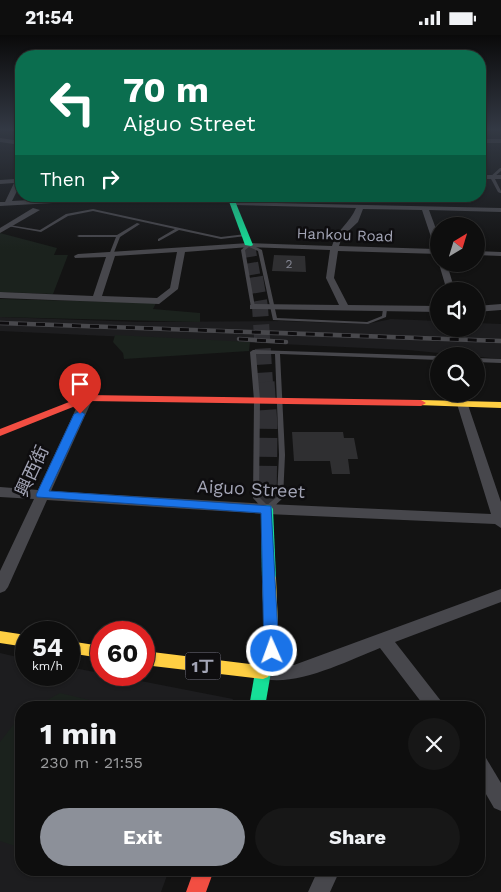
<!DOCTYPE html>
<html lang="en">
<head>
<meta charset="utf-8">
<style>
	body { margin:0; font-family:"Work Sans","Noto Sans TC",sans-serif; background:#171717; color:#f1f3f6; height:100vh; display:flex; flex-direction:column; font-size:19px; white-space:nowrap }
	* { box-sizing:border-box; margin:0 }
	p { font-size:16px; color:#9b9c9e }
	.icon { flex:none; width:28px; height:28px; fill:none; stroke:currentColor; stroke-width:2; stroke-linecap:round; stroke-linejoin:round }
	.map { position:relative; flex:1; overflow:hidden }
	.sheet { position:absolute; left:15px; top:666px; width:470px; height:175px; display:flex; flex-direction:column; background:#0e0e0e; border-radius:20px; box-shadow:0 1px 4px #0004,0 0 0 1px #2e2e2e }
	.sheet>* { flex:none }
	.banner { position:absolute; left:15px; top:15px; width:471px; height:152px; border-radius:20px; box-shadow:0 1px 4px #0004,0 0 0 1px #2e2e2e; background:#0b6e4f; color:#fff; overflow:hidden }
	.needle { width:32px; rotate:38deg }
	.fabs { position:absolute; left:430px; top:182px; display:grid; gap:10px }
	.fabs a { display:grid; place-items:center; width:55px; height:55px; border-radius:50%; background:#0e0e0e; box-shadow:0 1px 4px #0004,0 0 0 1px #2e2e2e; font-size:25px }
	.speed { position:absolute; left:15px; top:586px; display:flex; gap:10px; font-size:25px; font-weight:700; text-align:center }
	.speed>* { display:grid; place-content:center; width:65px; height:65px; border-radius:50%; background:#0e0e0e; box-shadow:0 1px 4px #0004,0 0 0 1px #2e2e2e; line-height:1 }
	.speed small { font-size:12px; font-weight:400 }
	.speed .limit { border:8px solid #d22; background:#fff; color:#111 }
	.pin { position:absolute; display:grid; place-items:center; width:42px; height:42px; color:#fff; margin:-51px -21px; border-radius:50% 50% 50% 0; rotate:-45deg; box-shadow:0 0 5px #0007 }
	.pin .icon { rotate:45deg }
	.me { position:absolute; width:55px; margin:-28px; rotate:358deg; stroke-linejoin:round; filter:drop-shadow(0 0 4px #0008) }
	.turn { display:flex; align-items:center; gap:18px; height:105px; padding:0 25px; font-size:22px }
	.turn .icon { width:65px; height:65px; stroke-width:2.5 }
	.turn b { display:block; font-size:35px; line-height:42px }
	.then { display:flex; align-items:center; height:48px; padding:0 25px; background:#0003; gap:10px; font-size:19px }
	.round { display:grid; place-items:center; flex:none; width:52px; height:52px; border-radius:26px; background:#171717 }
	.headline { display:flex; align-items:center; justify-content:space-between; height:85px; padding:0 25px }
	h1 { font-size:30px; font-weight:700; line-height:38px }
	.button { display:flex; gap:10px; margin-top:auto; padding:10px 25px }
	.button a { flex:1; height:58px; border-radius:30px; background:#8c9099; color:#fff; font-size:20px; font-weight:700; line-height:58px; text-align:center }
	.button a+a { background:#171717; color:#f1f3f6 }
	.status { display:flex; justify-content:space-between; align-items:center; height:35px; padding:0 25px; background:#0e0e0e; direction:ltr }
	.status svg { height:14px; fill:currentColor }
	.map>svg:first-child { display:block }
</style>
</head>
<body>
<div class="status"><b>21:54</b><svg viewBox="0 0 49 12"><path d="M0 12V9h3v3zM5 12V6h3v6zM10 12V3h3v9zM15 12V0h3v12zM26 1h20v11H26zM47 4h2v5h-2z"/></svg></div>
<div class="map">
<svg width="501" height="857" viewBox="0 0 501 857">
	<rect width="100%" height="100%" fill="#131313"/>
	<g fill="#1d1d1f">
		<polygon points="0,282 139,287 282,286 367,289 391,284 439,286 439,294 476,294 476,288 501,289 501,324 408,315 0,296"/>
		<polygon points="0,618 26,624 26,640 69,640 69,632 233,664 230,672 21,672 21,835 169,835 161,857 0,857"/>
	</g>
	<g fill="#1b221d">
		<polygon points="0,198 57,213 54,220 68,220 53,259 0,257"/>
		<polygon points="0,264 156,268 153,274 200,278 200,287 0,282"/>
		<polygon points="115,300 250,307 249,316 124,324 123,318 113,307"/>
		<polygon points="60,658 118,672 35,672"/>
		<polygon points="21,680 21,813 0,806 0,707"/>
	</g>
	<g fill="#2f2f31">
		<polygon points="274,220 305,221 306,237 272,236"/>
		<polygon points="292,397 343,397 344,403 354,403 358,424 348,424 350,439 332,439 330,426 294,426"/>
	</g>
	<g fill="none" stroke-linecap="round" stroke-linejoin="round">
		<polyline stroke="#303034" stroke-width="12" stroke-dasharray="12 6" stroke-linecap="butt" points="249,210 255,244"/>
		<polyline stroke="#303034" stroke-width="16" stroke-dasharray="16 8" stroke-linecap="butt" points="255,242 260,272 265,348"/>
		<polyline stroke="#303034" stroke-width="19" stroke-dasharray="19 9" stroke-linecap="butt" points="265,347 268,390 267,474"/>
		<g fill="#47474c" fill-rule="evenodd">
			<polygon points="7,94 21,95 21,97 8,95"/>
			<polygon points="500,133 501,133 501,136 494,142 501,156 501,158 500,158 498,157 490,142"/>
			<polygon points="93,174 221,202 246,199 248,200 246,201 221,204 179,195 159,206 158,206 158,204 175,194 93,176 68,181 41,197 7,191 9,190 40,195 66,179"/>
			<polygon points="137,188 140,189 120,202 113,220 111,221 109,220 116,202 79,202 77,201 79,200 117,200"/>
			<polygon points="248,209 250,209 262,215 277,283 367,287 382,281 383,274 385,273 387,274 386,282 368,289 273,285 258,216 249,212 245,215 255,272 253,273 251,272 241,215"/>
			<path d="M253,315L439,321V325L280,319L285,420L283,463L269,476H265L253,463L254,365L250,317ZM256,319H275L279,420L277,462L267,470L259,462L260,365Z"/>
			<polygon points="476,323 501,324 501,328 476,327"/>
		</g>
		<g fill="#47474c" fill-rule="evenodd">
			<polygon points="0,103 21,106 21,110 0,107"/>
			<rect x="480" y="104" width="21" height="4"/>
			<polygon points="21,137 21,148 12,166 100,161 144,161 141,163 0,171 0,167 5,167 14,148 0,149 0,145 15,144"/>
			<rect x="480" y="140" width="21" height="4"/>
			<path d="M231,167L501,173V177L429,175L439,202V219L338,216L334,243L348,270L439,271V277L250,274V270L253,269L339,270L326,243L330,215L249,212L185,217L178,254L159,269L0,263V257L93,261L106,222L75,223L74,221L78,219L249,208L332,211C336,195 350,188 356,173L233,170L230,168ZM363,174L422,175L435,214L339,211L342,202L358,187ZM177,217L170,253L157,263L102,261L115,221Z"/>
			<polygon points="33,173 40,175 0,198 0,193"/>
			<polygon points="476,216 501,217 501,221 476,220"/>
			<polygon points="439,229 447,229 455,256 447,256"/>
			<polygon points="501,269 501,275 476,277 476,271"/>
			<polygon points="87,360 93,363 51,456 267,469 491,479 457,369 463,366 467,367 501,467 501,493 495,489 267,479 47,465 8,552 5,556 0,558 0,536 34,464 0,462 0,452 38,455 81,363"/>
			<path d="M501,554V567L395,607L441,666L444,672H425L380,613C347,626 291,655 257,642L255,637L257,632L263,629L294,630Z"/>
			<polygon points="479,721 486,723 501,748 501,776 494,773 479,747"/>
			<polygon points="318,835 340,835 330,857 308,857"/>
		</g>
		<g fill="#16e098" fill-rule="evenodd">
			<polygon points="227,161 233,161 253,210 251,211 245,210"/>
			<polygon points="267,470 271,471 273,474 276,543 274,547 269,548 264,547 262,543 261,474 263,471"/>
			<polygon points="263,630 268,632 271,637 265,672 249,672 255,637 258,632"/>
		</g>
		<g fill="#ffcf43" fill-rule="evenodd">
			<polygon points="421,365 501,367 501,373 417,370 416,368 417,366"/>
			<polygon points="269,538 274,539 276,543 279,616 268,642 263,644 144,630 144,616 259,630 265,616 262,543 264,539"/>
			<polygon points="0,596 26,600 26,612 0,608"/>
			<polygon points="69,606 101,611 101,623 69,618"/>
		</g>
		<g fill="#f24e42" fill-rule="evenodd">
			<polygon points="87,360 421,365 426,368 421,371 88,366 0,401 0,394"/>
			<polygon points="194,835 214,835 206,857 186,857"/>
		</g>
		<defs>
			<g id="rail">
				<polyline points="0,288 501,306"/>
				<polyline points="239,304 286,307"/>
			</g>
		</defs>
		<use href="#rail" stroke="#48484c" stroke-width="4.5"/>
		<use href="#rail" stroke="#0e0d0f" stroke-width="3" stroke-dasharray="9" stroke-linecap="butt"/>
	</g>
	<linearGradient id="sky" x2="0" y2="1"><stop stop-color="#0a0a0a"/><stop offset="0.44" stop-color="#333944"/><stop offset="1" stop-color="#333944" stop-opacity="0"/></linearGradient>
	<rect width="501" height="214" fill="url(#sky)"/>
	<polygon fill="#1a73e8" stroke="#114b97" points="80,376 85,379 49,456 271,471 279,616 277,621 272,623 266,621 264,616 261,478 37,462 36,460 74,379"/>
	<g text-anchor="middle" stroke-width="5" stroke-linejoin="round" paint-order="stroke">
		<g font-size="12" fill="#868895">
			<text x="289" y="233">2</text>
		</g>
		<g font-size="15" fill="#a3a5b6" stroke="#0e0d0f">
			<text transform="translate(345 200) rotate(2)" y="5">Hankou Road</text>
		</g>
		<rect fill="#0e0d0f" stroke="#767784" stroke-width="1" x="185.5" y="617.5" width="35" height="27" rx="4"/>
		<g font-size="16" font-weight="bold" fill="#a3a5b6">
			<text x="203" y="637">1丁</text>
		</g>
		<g font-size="18" fill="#a3a5b6" stroke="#0e0d0f">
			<text transform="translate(32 436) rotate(-65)" y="6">興西街</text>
			<text transform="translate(251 454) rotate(3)" y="6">Aiguo Street</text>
		</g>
	</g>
</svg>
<div class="fabs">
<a><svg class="needle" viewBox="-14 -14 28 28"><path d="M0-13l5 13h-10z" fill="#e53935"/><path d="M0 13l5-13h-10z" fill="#9b9c9e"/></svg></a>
<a><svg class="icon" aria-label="sound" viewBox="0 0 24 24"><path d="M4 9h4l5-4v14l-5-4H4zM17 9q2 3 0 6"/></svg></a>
<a><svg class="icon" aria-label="search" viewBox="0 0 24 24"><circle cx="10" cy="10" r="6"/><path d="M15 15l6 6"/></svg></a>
</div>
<div class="speed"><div>54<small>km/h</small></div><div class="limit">60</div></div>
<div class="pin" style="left:80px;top:379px;background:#d93025"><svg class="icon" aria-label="arrive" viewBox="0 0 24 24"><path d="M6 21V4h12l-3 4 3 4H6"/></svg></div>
<svg class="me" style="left:272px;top:616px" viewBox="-20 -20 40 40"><circle r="17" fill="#1a73e8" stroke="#fff" stroke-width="3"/><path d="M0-11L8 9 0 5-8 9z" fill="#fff"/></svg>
<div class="banner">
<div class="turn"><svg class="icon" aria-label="left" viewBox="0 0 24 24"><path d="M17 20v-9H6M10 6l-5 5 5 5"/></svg><div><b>70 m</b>Aiguo Street</div></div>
<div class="then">Then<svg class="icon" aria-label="right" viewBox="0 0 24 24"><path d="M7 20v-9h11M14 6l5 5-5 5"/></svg></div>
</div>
<section class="sheet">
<div class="headline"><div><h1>1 min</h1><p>230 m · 21:55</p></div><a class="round"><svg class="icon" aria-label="close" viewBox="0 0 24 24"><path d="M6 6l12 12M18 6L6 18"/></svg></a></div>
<div class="button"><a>Exit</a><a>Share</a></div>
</section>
</div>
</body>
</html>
